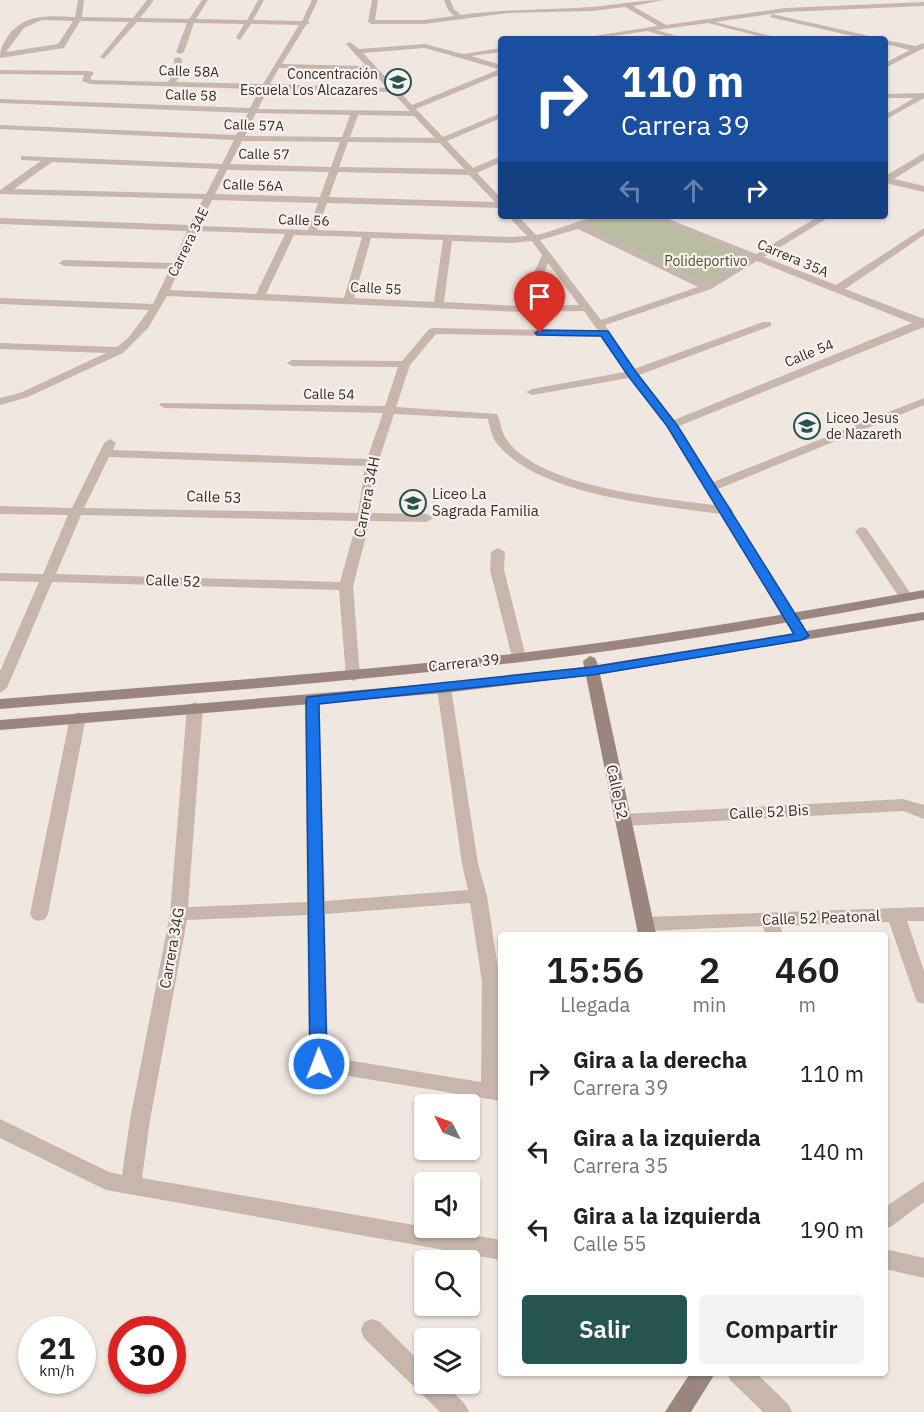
<!DOCTYPE html>
<html lang="es">
<head>
<meta charset="utf-8">
<style>
	body { margin:0; font-family:"IBM Plex Sans",sans-serif; background:#f2f2f2; color:#202124; height:100vh; display:flex; flex-direction:column; font-size:22px; white-space:nowrap }
	* { box-sizing:border-box; margin:0 }
	p { font-size:20px; color:#757577 }
	.icon { flex:none; width:33px; height:33px; fill:none; stroke:currentColor; stroke-width:2; stroke-linecap:round; stroke-linejoin:round }
	.map { position:relative; flex:1; overflow:hidden }
	.panel { position:absolute; left:498px; top:932px; width:390px; height:444px; display:flex; flex-direction:column; background:#fff; border-radius:6px; box-shadow:0 2px 4px #0004 }
	.panel>* { flex:none }
	.hud { position:absolute; left:498px; top:36px; width:390px; height:183px; border-radius:6px; box-shadow:0 2px 4px #0004; background:#1a4fa0; color:#fff; overflow:hidden }
	.needle { width:39px; rotate:312deg }
	.buttons { position:absolute; left:414px; top:1094px; display:grid; gap:12px }
	.buttons a { display:grid; place-items:center; width:66px; height:66px; border-radius:6px; background:#fff; box-shadow:0 2px 4px #0004; font-size:30px }
	.speed { position:absolute; left:18px; top:1316px; display:flex; gap:12px; font-size:30px; font-weight:700; text-align:center }
	.speed>* { display:grid; place-content:center; width:78px; height:78px; border-radius:50%; background:#fff; box-shadow:0 2px 4px #0004; line-height:1 }
	.speed small { font-size:15px; font-weight:400 }
	.speed .limit { border:9px solid #d22; background:#fff; color:#111 }
	.pin { position:absolute; display:grid; place-items:center; width:51px; height:51px; color:#fff; margin:-62px -26px; border-radius:50% 50% 50% 0; rotate:-45deg; box-shadow:0 0 6px #0007 }
	.pin .icon { rotate:45deg }
	.me { position:absolute; width:66px; margin:-33px; rotate:359deg; stroke-linejoin:round; filter:drop-shadow(0 0 4px #0008) }
	.turn { display:flex; align-items:center; gap:21px; height:126px; padding:0 24px; font-size:27px }
	.turn .icon { width:78px; height:78px; stroke-width:2.5 }
	.turn b { display:block; font-size:42px; line-height:51px }
	.lanes { display:flex; align-items:center; height:57px; padding:0 24px; background:#0003; justify-content:center; gap:30px; direction:ltr }
	.lanes .off { opacity:.35 }
	.eta { display:flex; justify-content:space-evenly; align-items:center; height:102px; text-align:center }
	.eta b { font-size:36px; font-weight:600; line-height:42px }
	.primary-button { display:flex; gap:12px; margin-top:auto; padding:12px 24px }
	.primary-button a { flex:1; height:69px; border-radius:6px; background:#255451; color:#fff; font-size:24px; font-weight:600; line-height:69px; text-align:center }
	.primary-button a+a { background:#f2f2f2; color:#202124 }
	ul { padding:0; list-style:none }
	li { display:flex; align-items:center; gap:18px; height:78px; padding:0 24px }
	li div { flex:1 }
	li b { display:block; font-size:22px }
	li em { font-style:normal }
	.map>svg:first-child { display:block }
</style>
</head>
<body>
<div class="map">
<svg width="924" height="1412" viewBox="0 0 924 1412">
	<rect width="100%" height="100%" fill="#f1e7e1"/>
	<polygon fill="#b9bea2" points="603,216 653,216 757,257 707,287 579,226"/>
	<g fill="none" stroke-linecap="round" stroke-linejoin="round">
		<g fill="#c8b6ad" fill-rule="evenodd">
			<path d="M78,0H84L82,17L133,18L147,0H154L140,18L189,19L202,0H208L196,19L247,20L258,0H264L253,20L302,21L312,0H318L308,21L310,23L306,25L282,64L366,66L346,44L350,42L359,49L425,44L463,54L501,48V52L471,56L501,65V74L416,109L443,137L501,113V118L447,141L473,168L501,156V162L477,173L501,198V208L327,203L317,230L512,237L527,236L508,216H518L536,235C560,230 584,216 608,216L587,226L707,283L749,258L648,216H661L756,254L819,216H831L764,257L836,285L924,228V235L845,289L924,319V327L679,426L713,482L924,398V405L718,489L733,511L732,513L809,637L807,640H797L720,514C657,505 541,496 498,445C492,438 490,428 488,419L394,414L378,463L371,513L427,514L433,518L427,522L370,521L353,586L360,676L358,679L353,681L346,676L339,590L52,582L7,688L0,693V671L39,582L0,581V573L43,574L68,515L0,514V506L72,508L104,443L110,439L116,443L113,450L367,459L383,413L165,408L159,405L161,403L385,406L398,367L292,366L287,363L292,360L402,361L429,329L433,328L598,331L584,311L523,312L167,296L148,328L123,353L28,397L0,405V398L20,393L106,353L0,349V343L117,347L129,337L149,310L0,304V298L153,304L170,269L64,266L59,263L64,260L173,263L187,231L0,224V218L190,225L203,199L0,194V190L41,161L21,160V156L222,164L234,140L0,129V125L236,135L248,113L0,103V99L250,108L260,89L91,84L82,81L84,75L0,74V70L90,71L94,73L90,78L92,80L168,82L174,74V59L178,57L182,59V74L176,82L263,84L299,25L251,24L240,40L236,38L244,24L194,23L184,52L180,54L176,52L187,23L137,22L104,59L100,57L129,22L80,21L64,48L0,58C0,49 3,44 8,36C25,13 49,16 75,17ZM42,20L73,21L58,44L6,52L24,28ZM425,48L498,69H500L412,105L363,53ZM279,68L371,70L387,88L270,84ZM268,89L392,92L410,111L258,109ZM256,113L350,115L342,137L245,136ZM358,115L414,116L435,138L350,137ZM242,141L340,142L331,167L230,164ZM348,142L440,143L464,169L339,167ZM52,162L219,169L206,194L14,189ZM227,170L329,172L320,197L215,194ZM338,172L469,175L495,202L329,197ZM212,200L318,203L308,230L199,226ZM578,229L698,287L601,320L540,240ZM197,231L285,234L256,294L170,290ZM294,235L362,237L344,298L266,294ZM371,238L443,240L434,302L354,298ZM452,241L512,243L532,241L542,255L519,306L444,302ZM757,261L912,323L674,420L639,375L771,326V322H763L634,369L605,325L711,289ZM548,263L579,305L530,306ZM436,334L602,337L625,372L532,389L526,392L532,395L629,378L667,426L715,505C661,498 540,487 507,440C501,432 501,422 497,414L396,407L410,365ZM109,457L365,466L358,513L84,508ZM81,515L357,521L340,582L56,574Z"/>
			<path d="M372,0H378L375,20H424L454,16L448,10L444,0H450L454,9L461,15C505,9 546,10 591,7C616,5 639,0 664,0L633,6L666,25L785,8L924,2V6L785,12L715,22L783,39H770L708,23L656,30L688,39H675L647,31L593,39H574L658,26L625,7L592,11L508,13L424,24H371L368,22Z"/>
			<polygon points="772,14 874,37 878,39 865,39 770,17"/>
			<polygon points="885,40 916,46 924,43 924,48 885,68 885,63 910,50 885,44"/>
			<polygon points="924,93 924,98 885,120 885,115 914,98 885,98 885,94"/>
			<polygon points="924,153 924,160 894,179 924,186 924,192 885,183 885,176"/>
			<polygon points="861,527 866,528 913,597 911,600 906,601 899,597 855,531"/>
			<polygon points="498,548 505,552 504,570 526,657 519,662 512,657 490,570 491,552"/>
			<path d="M444,683L451,688L478,864L487,896L500,982L501,1101L312,1070L309,1064L307,915L187,920L150,1120L142,1178L501,1240V1260L106,1190L0,1138V1119L109,1172L122,1175L130,1120L170,914L187,707L190,704L195,702L203,707L188,907L307,902L305,700L312,695L319,700L325,901L468,890L462,864L437,688ZM470,903L482,982L481,1082L328,1057L325,914Z"/>
			<polygon points="78,712 86,717 48,914 45,919 39,921 33,919 30,914 70,717"/>
			<polygon points="903,799 924,805 924,819 903,811 623,826 617,824 615,820 617,816 623,814"/>
			<polygon points="924,907 924,921 907,921 924,971 924,1004 917,1002 915,997 889,922 780,926 783,934 765,934 763,926 646,931 640,929 637,924 640,919 646,917"/>
			<polygon points="924,1181 924,1202 892,1226 885,1229 885,1207"/>
			<polygon points="885,1249 924,1258 924,1278 885,1269"/>
			<polygon points="372,1319 380,1322 424,1366 424,1383 444,1383 465,1404 469,1412 440,1412 364,1338 361,1330 364,1322"/>
			<polygon points="727,1372 755,1372 788,1404 792,1412 763,1412 730,1380"/>
		</g>
		<g fill="#9b857f" fill-rule="evenodd">
			<path d="M924,590V598C787,623 651,647 513,663C342,683 171,695 0,709V699C171,685 342,673 513,654C651,638 787,614 924,590Z"/>
			<polygon points="924,612 924,620 600,674 656,934 638,934 586,676 444,693 0,730 0,720 444,683 584,667 583,661 590,656 595,658 598,665"/>
			<polygon points="691,1372 716,1372 691,1412 665,1412"/>
		</g>
	</g>
	<polygon fill="#1a73e8" stroke="#114b97" stroke-width="1.5" points="540,330 608,331 636,372 677,425 809,636 802,640 592,675 319,704 327,1064 325,1070 319,1072 313,1070 310,1064 306,700 307,697 592,667 794,634 667,426 629,377 601,336 537,335 535,333"/>
	<defs>
		<symbol id="school-ring" viewBox="-11 -11 22 22"><circle r="9.5" fill="#f9f1ed" stroke="#255451" stroke-width="1.5"/><path d="M0-5L7-2L0 1L-7-2ZM-4 1L0 2.5L4 1V4Q0 6-4 4Z" fill="#255451"/></symbol>
	</defs>
	<g fill-rule="evenodd">
		<use href="#school-ring" x="383" y="67" width="30" height="30"/>
		<use href="#school-ring" x="792" y="411" width="30" height="30"/>
		<use href="#school-ring" x="398" y="488" width="30" height="30"/>
	</g>
	<g text-anchor="middle" stroke-width="4.5" stroke-linejoin="round" paint-order="stroke">
		<g font-size="14" fill="#372d2b" stroke="#f9f1ed">
			<text transform="translate(189 71) rotate(2)" y="5">Calle 58A</text>
			<text transform="translate(191 95) rotate(2)" y="5">Calle 58</text>
			<text transform="translate(254 125) rotate(2)" y="5">Calle 57A</text>
			<text transform="translate(264 154) rotate(1)" y="5">Calle 57</text>
			<text transform="translate(253 185) rotate(2)" y="5">Calle 56A</text>
			<text transform="translate(304 220) rotate(2)" y="5">Calle 56</text>
			<text transform="translate(188 242) rotate(-64)" y="5">Carrera 34E</text>
			<text transform="translate(793 258) rotate(23)" y="5">Carrera 35A</text>
			<text transform="translate(376 288) rotate(3)" y="5">Calle 55</text>
			<text transform="translate(809 353) rotate(-22)" y="5">Calle 54</text>
			<text transform="translate(329 394) rotate(1)" y="5">Calle 54</text>
		</g>
		<g font-size="14" fill="#372d2b" stroke="#f9f1ed" text-anchor="end">
			<text x="378" y="79">Concentración<tspan x="378" dy="16">Escuela Los Alcazares</tspan></text>
			<text x="826" y="423" text-anchor="start">Liceo Jesus<tspan x="826" dy="16">de Nazareth</tspan></text>
		</g>
		<g font-size="14" fill="#4b5332" stroke="#f9f1ed">
			<text x="706" y="266">Polideportivo</text>
		</g>
		<g font-size="15" fill="#372d2b" stroke="#f9f1ed" text-anchor="start">
			<text x="432" y="499">Liceo La<tspan x="432" dy="17">Sagrada Familia</tspan></text>
		</g>
		<g font-size="15" fill="#372d2b" stroke="#f9f1ed">
			<text transform="translate(214 497) rotate(2)" y="5">Calle 53</text>
			<text transform="translate(367 497) rotate(-79)" y="5">Carrera 34H</text>
			<text transform="translate(173 581) rotate(2)" y="5">Calle 52</text>
			<text transform="translate(464 663) rotate(-6)" y="5">Carrera 39</text>
			<text transform="translate(617 792) rotate(78)" y="5">Calle 52</text>
			<text transform="translate(769 812) rotate(-3)" y="5">Calle 52 Bis</text>
			<text transform="translate(821 918) rotate(-2)" y="5">Calle 52 Peatonal</text>
			<text transform="translate(172 948) rotate(-80)" y="5">Carrera 34G</text>
		</g>
	</g>
</svg>
<div class="buttons">
<a><svg class="needle" viewBox="-14 -14 28 28"><path d="M0-13l5 13h-10z" fill="#e53935"/><path d="M0 13l5-13h-10z" fill="#757577"/></svg></a>
<a><svg class="icon" aria-label="sound" viewBox="0 0 24 24"><path d="M4 9h4l5-4v14l-5-4H4zM17 9q2 3 0 6"/></svg></a>
<a><svg class="icon" aria-label="search" viewBox="0 0 24 24"><circle cx="10" cy="10" r="6"/><path d="M15 15l6 6"/></svg></a>
<a><svg class="icon" aria-label="layers" viewBox="0 0 24 24"><path d="M12 4l9 5-9 5-9-5zM3 14l9 5 9-5"/></svg></a>
</div>
<div class="speed"><div>21<small>km/h</small></div><div class="limit">30</div></div>
<div class="pin" style="left:540px;top:333px;background:#d93025"><svg class="icon" aria-label="arrive" viewBox="0 0 24 24"><path d="M6 21V4h12l-3 4 3 4H6"/></svg></div>
<svg class="me" style="left:319px;top:1064px" viewBox="-20 -20 40 40"><circle r="17" fill="#1a73e8" stroke="#fff" stroke-width="3"/><path d="M0-11L8 9 0 5-8 9z" fill="#fff"/></svg>
<div class="hud">
<div class="turn"><svg class="icon" aria-label="right" viewBox="0 0 24 24"><path d="M7 20v-9h11M14 6l5 5-5 5"/></svg><div><b>110 m</b>Carrera 39</div></div>
<div class="lanes"><svg class="icon off" aria-label="left" viewBox="0 0 24 24"><path d="M17 20v-9H6M10 6l-5 5 5 5"/></svg><svg class="icon off" aria-label="ahead" viewBox="0 0 24 24"><path d="M12 20V5M6 11l6-6 6 6"/></svg><svg class="icon" aria-label="right" viewBox="0 0 24 24"><path d="M7 20v-9h11M14 6l5 5-5 5"/></svg></div>
</div>
<section class="panel">
<div class="eta">
<div><b>15:56</b><p>Llegada</p></div>
<div><b>2</b><p>min</p></div>
<div><b>460</b><p>m</p></div>
</div>
<ul>
<li><svg class="icon" aria-label="right" viewBox="0 0 24 24"><path d="M7 20v-9h11M14 6l5 5-5 5"/></svg><div><b>Gira a la derecha</b><p>Carrera 39</p></div><em>110 m</em></li>
<li><svg class="icon" aria-label="left" viewBox="0 0 24 24"><path d="M17 20v-9H6M10 6l-5 5 5 5"/></svg><div><b>Gira a la izquierda</b><p>Carrera 35</p></div><em>140 m</em></li>
<li><svg class="icon" aria-label="left" viewBox="0 0 24 24"><path d="M17 20v-9H6M10 6l-5 5 5 5"/></svg><div><b>Gira a la izquierda</b><p>Calle 55</p></div><em>190 m</em></li>
</ul>
<div class="primary-button"><a>Salir</a><a>Compartir</a></div>
</section>
</div>
</body>
</html>
